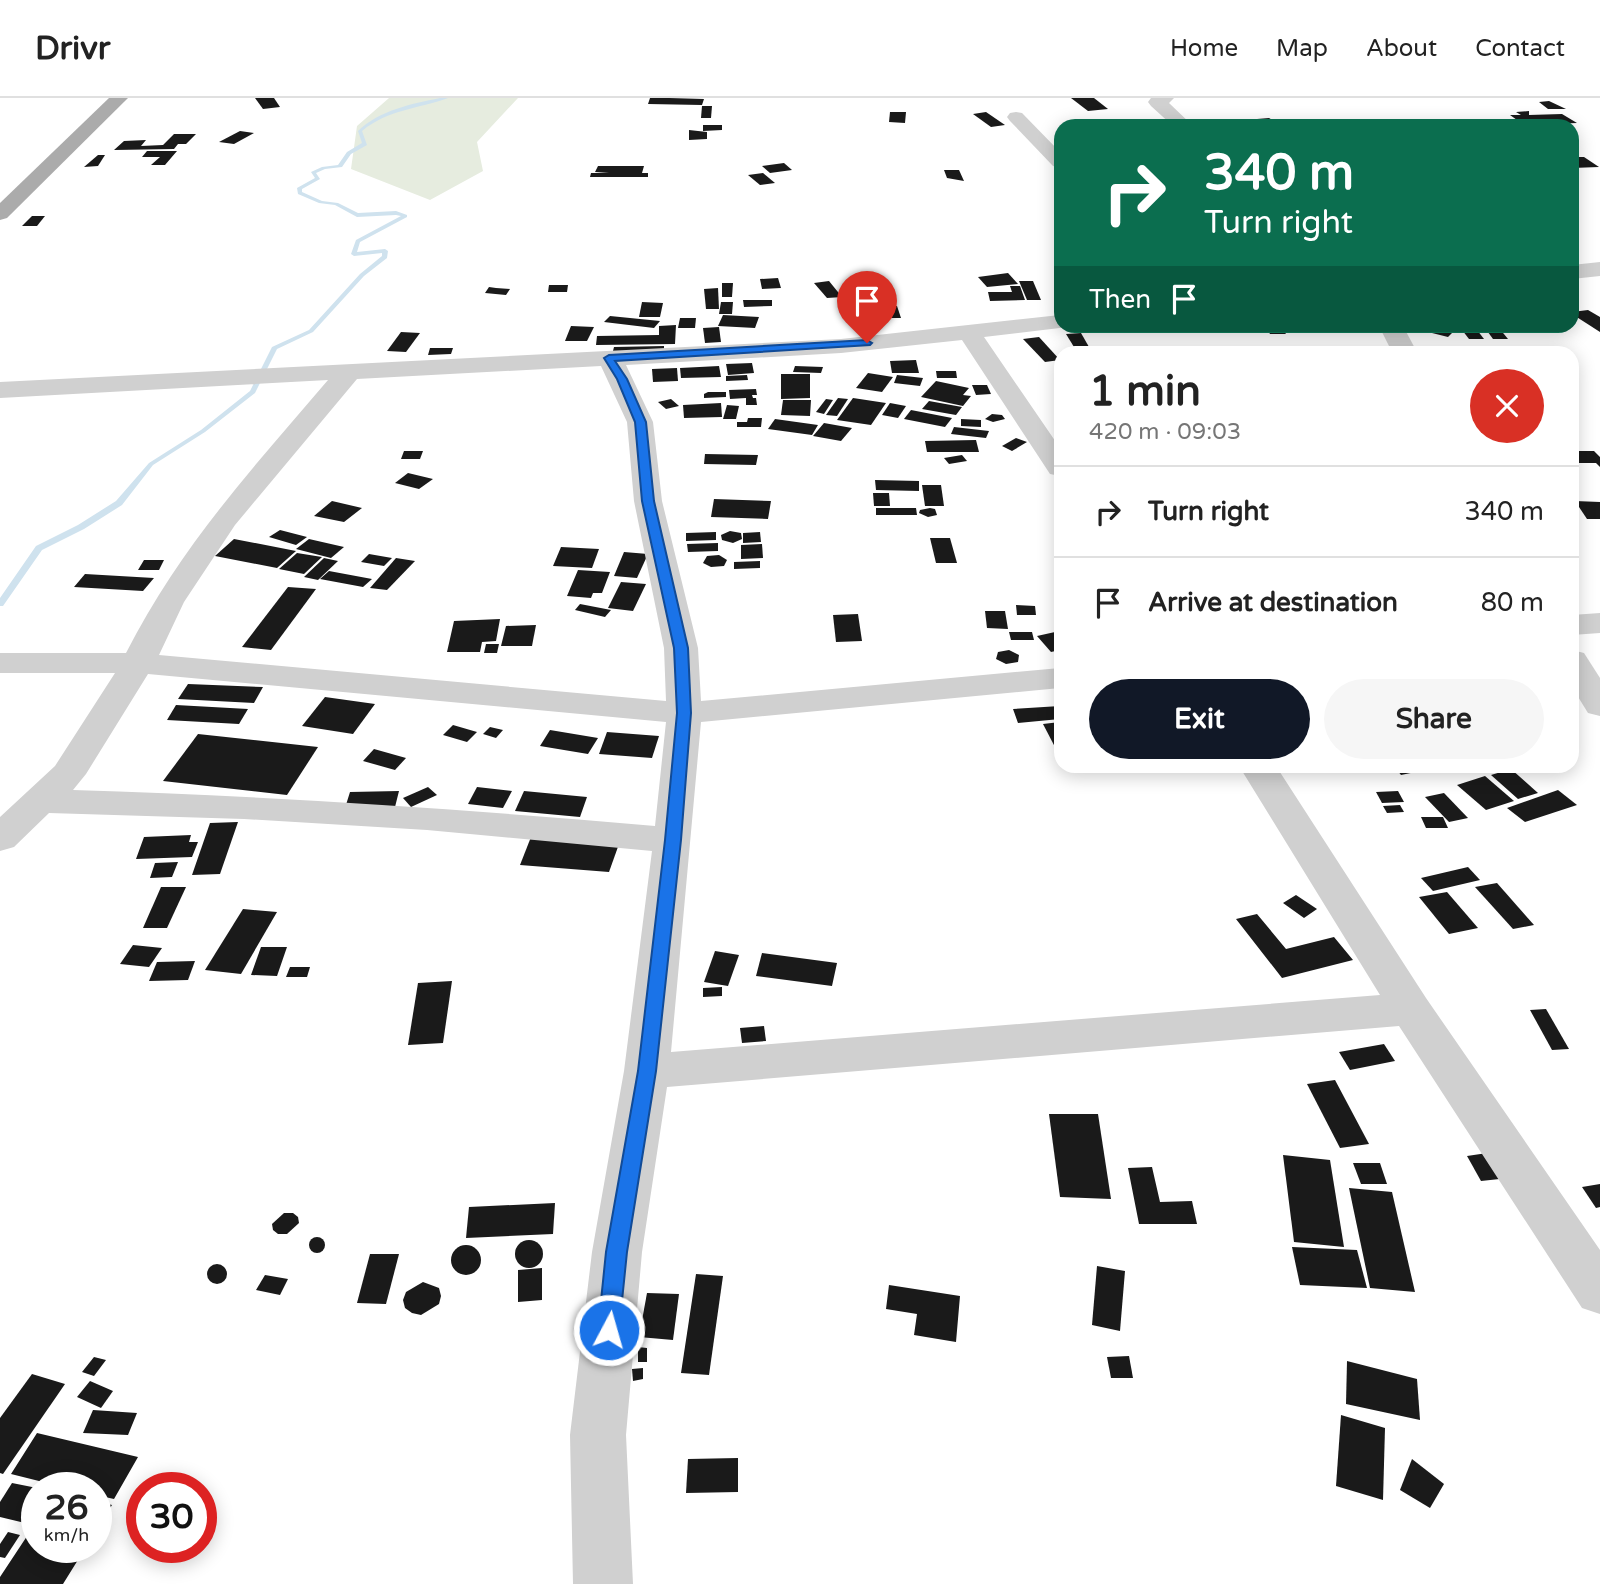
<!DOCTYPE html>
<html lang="en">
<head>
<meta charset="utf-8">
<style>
	body { margin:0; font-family:"Varela Round",sans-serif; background:#f6f6f6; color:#222; height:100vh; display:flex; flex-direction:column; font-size:26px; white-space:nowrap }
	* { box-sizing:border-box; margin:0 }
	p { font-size:23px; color:#767676 }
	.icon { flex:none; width:38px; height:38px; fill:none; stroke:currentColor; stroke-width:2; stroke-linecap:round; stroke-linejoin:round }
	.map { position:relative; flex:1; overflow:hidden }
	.side { position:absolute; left:1054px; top:248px; width:525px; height:427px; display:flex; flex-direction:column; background:#fff; border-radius:21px; box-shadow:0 4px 18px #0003 }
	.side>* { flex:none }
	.banner { position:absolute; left:1054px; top:21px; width:525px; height:214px; border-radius:21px; box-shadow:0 4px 18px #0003; background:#0b6e4f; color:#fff; overflow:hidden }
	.speed { position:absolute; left:21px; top:1374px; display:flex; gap:14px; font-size:35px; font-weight:700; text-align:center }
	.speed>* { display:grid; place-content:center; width:91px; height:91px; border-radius:50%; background:#fff; box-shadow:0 4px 18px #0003; line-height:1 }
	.speed small { font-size:18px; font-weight:400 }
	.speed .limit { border:10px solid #d22; background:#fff; color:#111 }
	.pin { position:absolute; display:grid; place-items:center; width:60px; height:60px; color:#fff; margin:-72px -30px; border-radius:50% 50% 50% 0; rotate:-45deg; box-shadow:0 0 7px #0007 }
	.pin .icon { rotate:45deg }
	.me { position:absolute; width:77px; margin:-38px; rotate:6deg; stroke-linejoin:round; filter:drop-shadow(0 0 5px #0008) }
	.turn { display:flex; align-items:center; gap:24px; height:147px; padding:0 35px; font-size:32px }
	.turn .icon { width:91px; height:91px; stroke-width:2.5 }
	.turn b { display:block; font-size:49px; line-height:60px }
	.then { display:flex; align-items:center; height:66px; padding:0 35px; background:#0003; gap:14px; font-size:26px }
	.round { display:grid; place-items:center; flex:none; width:74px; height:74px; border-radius:37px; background:#f6f6f6 }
	.head { display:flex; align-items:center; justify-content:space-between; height:119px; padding:0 35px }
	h1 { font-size:42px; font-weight:800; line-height:52px }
	.primary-button { display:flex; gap:14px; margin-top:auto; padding:14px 35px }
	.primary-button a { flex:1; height:80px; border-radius:42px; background:#111827; color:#fff; font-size:28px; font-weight:800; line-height:80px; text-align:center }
	.primary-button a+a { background:#f6f6f6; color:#222 }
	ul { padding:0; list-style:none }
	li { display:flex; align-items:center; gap:21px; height:91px; padding:0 35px; border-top:2px solid #e0e0e0 }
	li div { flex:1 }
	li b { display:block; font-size:26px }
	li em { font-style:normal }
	header { display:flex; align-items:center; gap:42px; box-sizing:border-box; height:98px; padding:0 35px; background:#fff; border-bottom:2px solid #e0e0e0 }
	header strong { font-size:33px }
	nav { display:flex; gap:38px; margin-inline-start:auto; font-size:24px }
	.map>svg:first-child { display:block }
</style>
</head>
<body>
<header>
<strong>Drivr</strong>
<nav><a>Home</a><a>Map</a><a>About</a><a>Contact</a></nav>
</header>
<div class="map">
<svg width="1600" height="1486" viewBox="0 0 1600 1486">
	<rect width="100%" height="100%" fill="#fff"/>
	<polygon fill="#e6ecdf" points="389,0 518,0 477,44 483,73 430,102 351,71 357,28"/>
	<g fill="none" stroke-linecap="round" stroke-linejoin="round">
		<path fill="#cfe2ee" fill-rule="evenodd" d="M440,0H448C418,11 389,11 362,33L367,47L351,56L342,69L325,71L316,75L320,81L302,91V94L322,103L338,105L358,115L396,113L407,117V119L360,144L357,154L385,151L388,153L387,160L364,178L313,234L277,251L255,295L205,334L153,367L122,407L84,431L42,452L3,508H0V500L36,448L78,427L116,403L149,365L201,332L250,293L272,249L309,232L360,176L382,158V155L354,158L351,156L356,142L401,118L396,117L357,119L335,107L319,105L298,96L297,90L315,80L311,74L322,69L338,67L347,54L362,45L358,33C380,12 411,6 440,0Z"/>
	</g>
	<g fill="#1a1a1a">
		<polygon points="255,0 274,0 280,9 263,11"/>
		<polygon points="650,0 669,0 704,1 702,7 648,6"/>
		<polygon points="1071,0 1094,0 1108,11 1088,13"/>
		<polygon points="1549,3 1566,11 1548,11 1539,4"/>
		<polygon points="702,8 712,8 711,20 701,20"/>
		<polygon points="1529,13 1529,17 1562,16 1577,25 1524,27 1510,17 1521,17 1516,14"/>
		<polygon points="890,14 906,14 905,25 889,24"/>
		<polygon points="986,14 1005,27 991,29 973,16"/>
		<polygon points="1269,20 1283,28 1269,28 1257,21"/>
		<polygon points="703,27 722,27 722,32 703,33"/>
		<polygon points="689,32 707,34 707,41 689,42"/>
		<polygon points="240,33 254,35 234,46 219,44"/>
		<polygon points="174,36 196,36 186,46 178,46 174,51 114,52 124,43 146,42 141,48 163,47"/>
		<polygon points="147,53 177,53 165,67 151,67 160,59 142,59"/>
		<polygon points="98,57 105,57 98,68 84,69"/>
		<polygon points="1572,59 1584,59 1599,69 1572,70"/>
		<polygon points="784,65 792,72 770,75 762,68"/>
		<polygon points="598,68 644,68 642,75 648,75 648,79 590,79 591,75 609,75 595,74"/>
		<polygon points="944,72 959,72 964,83 947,80"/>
		<polygon points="763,75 775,85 760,87 748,77"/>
		<polygon points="32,118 45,118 37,128 22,128"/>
		<polygon points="1008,175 1018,186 987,189 978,179"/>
		<polygon points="778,180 781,190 762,191 760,181"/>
		<polygon points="829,183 842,199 827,200 814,185"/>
		<polygon points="1019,183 1033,183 1041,202 1027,202"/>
		<polygon points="722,185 733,185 732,199 722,199"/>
		<polygon points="549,187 568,187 567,194 548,194"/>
		<polygon points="1010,188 1020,188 1025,202 990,203 988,194 1012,194"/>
		<polygon points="489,189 496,190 510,191 506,197 485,195"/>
		<polygon points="718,190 719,211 706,211 704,191"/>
		<polygon points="743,202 772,202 772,208 744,209"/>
		<polygon points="642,204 663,205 660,219 639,219"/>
		<polygon points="721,204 733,204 732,216 719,216"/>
		<polygon points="884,208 897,208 901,220 888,220"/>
		<polygon points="1588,212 1600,219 1600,234 1572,216 1572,214"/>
		<polygon points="723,217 759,219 755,230 718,228"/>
		<polygon points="610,218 660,223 654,230 604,224"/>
		<polygon points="680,220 696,220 695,230 678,230"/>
		<polygon points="676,227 675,246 596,247 597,238 659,237 659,228"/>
		<polygon points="571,228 594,229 587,243 565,243"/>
		<polygon points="1265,228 1280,228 1286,236 1270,236"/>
		<polygon points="1342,228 1364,228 1366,230 1358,234"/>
		<polygon points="1459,228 1474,228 1484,241 1469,241"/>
		<polygon points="719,229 721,244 705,245 703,230"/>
		<polygon points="1427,229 1452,235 1448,239 1424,233"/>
		<polygon points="1485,230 1499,230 1508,241 1493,241"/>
		<polygon points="401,234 420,235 406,254 387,253"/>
		<polygon points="1081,235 1089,249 1074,249 1066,236"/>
		<polygon points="1039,239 1060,262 1045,264 1023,241"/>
		<polygon points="664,248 664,253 613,253 614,249"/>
		<polygon points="430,250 453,250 451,256 428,257"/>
		<polygon points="916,262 919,275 892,275 890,263"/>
		<polygon points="752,265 754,275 728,277 726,266"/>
		<polygon points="719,268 721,279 681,280 680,270"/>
		<polygon points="795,268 823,269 821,275 793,274"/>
		<polygon points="677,270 678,283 653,284 652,271"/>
		<polygon points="936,273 956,273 957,280 937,280"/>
		<polygon points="868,275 893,279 882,294 856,290"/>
		<polygon points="781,276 810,276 810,300 781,301"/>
		<polygon points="747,277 748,282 726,283 726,278"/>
		<polygon points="897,277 923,280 920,288 894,285"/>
		<polygon points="936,283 969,290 963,297 971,298 963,308 921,299"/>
		<polygon points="972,287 987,287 991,296 976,297"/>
		<polygon points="756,291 757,297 752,297 753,300 756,300 757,307 746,307 746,300 730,301 729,292"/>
		<polygon points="708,294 726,294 726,299 704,300 704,296"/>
		<polygon points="838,300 848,301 837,318 826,317"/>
		<polygon points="853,300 886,305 871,327 837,322"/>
		<polygon points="671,301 679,308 666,311 658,304"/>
		<polygon points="826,301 833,302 824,316 816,314"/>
		<polygon points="783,302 811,302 810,318 781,317"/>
		<polygon points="929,303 962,309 956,317 922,311"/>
		<polygon points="721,305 722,319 684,320 683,307"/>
		<polygon points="890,305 906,308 898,320 882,317"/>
		<polygon points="727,307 739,308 736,321 723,321"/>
		<polygon points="911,312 952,320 945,329 904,321"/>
		<polygon points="992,316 1002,317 1005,321 993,324 985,321"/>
		<polygon points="748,320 762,320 761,329 737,329 737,324 747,324"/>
		<polygon points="775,321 818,327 812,337 768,331"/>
		<polygon points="961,321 981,322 981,329 961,328"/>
		<polygon points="824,325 852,330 841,343 813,338"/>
		<polygon points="954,329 989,333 986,340 951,336"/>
		<polygon points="1016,340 1027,344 1012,353 1002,348"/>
		<polygon points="976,342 979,354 927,354 925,343"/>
		<polygon points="404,353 423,353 420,361 401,361"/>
		<polygon points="1572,353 1594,353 1600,359 1600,369 1596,365 1572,365"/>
		<polygon points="705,356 758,357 756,367 704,366"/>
		<polygon points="962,357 967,363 949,366 944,360"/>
		<polygon points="408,375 433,381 419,391 395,385"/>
		<polygon points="875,382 919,383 919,393 876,392"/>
		<polygon points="922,387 941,387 944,408 925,408"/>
		<polygon points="873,395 889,395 890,408 874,408"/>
		<polygon points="714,401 771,403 768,421 711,419"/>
		<polygon points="332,403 362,410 344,424 314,418"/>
		<polygon points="1575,403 1600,404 1600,421 1587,421"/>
		<polygon points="876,410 916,410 917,417 876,417"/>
		<polygon points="930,410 935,411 937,417 928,419 919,415 920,412"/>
		<polygon points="280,432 307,439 296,447 269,439"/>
		<polygon points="730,433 741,435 742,441 733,445 722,442 721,437"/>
		<polygon points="716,434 716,442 686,443 686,435"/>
		<polygon points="760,434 761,444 743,445 743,435"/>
		<polygon points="930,440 950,440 957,465 936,465"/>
		<polygon points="234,441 296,453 277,470 215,458"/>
		<polygon points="309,441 344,449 331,460 296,451"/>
		<polygon points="718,445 718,453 688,454 687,446"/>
		<polygon points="762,446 763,460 741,461 741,447"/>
		<polygon points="561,449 599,451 592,470 553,468"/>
		<polygon points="624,454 648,456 637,480 614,478"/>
		<polygon points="297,455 322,459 304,476 279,471"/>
		<polygon points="369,456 392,460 384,468 361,464"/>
		<polygon points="719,457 727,462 724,468 711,469 703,465 707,458"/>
		<polygon points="324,460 338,463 318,482 304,479"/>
		<polygon points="396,460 415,463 387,492 370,490"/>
		<polygon points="144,462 164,462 159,472 138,472"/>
		<polygon points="760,463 760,470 734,471 734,464"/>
		<polygon points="578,472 610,474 602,495 593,495 591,500 567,498"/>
		<polygon points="329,473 372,481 363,489 320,481"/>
		<polygon points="85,476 154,480 143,493 74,489"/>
		<polygon points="621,484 646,486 633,513 608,510"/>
		<polygon points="288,489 316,491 271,552 242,549"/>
		<polygon points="580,506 611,512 605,519 575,512"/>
		<polygon points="1016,507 1035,508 1036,517 1017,517"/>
		<polygon points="985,513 1005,513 1008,531 987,530"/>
		<polygon points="858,516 862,543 836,544 833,517"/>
		<polygon points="500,521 496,543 482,544 480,554 447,554 454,523"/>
		<polygon points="536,527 532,548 501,548 506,528"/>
		<polygon points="1009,534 1032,534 1034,542 1011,542"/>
		<polygon points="1055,534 1060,540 1060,552 1051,554 1037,538"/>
		<polygon points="486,546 499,546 497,555 484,555"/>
		<polygon points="1009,552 1019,557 1018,564 1006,566 996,561 998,554"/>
		<polygon points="188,586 263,589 254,605 178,601"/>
		<polygon points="325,599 375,606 353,636 302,628"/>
		<polygon points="176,607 248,611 239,626 167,622"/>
		<polygon points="1060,608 1060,621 1018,625 1013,611"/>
		<polygon points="1060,624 1060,650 1056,651 1043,626"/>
		<polygon points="453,627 477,634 467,644 443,637"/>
		<polygon points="490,629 503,632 496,640 483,636"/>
		<polygon points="550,632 598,640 588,656 540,648"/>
		<polygon points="607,634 659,638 652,660 599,656"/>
		<polygon points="198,636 318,649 287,697 163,683"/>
		<polygon points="374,651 406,660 395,672 363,663"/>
		<polygon points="1085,668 1118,668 1118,670 1088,674"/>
		<polygon points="1314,668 1337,668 1339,674 1316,674"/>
		<polygon points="1394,668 1427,668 1430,671 1401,677"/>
		<polygon points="1511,671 1538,695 1518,701 1491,677"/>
		<polygon points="1485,678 1514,703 1486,712 1457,687"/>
		<polygon points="428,689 437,697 411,709 403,700"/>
		<polygon points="477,689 512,693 503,710 468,706"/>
		<polygon points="1558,692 1577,707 1525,724 1507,710"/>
		<polygon points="399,693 395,709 345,710 350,694"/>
		<polygon points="524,693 587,699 580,719 515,713"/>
		<polygon points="1398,693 1404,704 1382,705 1376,694"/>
		<polygon points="1444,695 1468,720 1449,724 1425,699"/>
		<polygon points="1400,707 1404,714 1387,715 1383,708"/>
		<polygon points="1421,719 1443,719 1448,730 1426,730"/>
		<polygon points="238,724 220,776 192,777 210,725"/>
		<polygon points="191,737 189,744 198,744 192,759 136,761 144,739"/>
		<polygon points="531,739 619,746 609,774 520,767"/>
		<polygon points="178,764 172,779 150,780 155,765"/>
		<polygon points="1468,769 1480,782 1433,793 1421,780"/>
		<polygon points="1497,785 1534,827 1513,831 1475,789"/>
		<polygon points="161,789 186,789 167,830 143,830"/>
		<polygon points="1447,794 1478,830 1449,836 1419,799"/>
		<polygon points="1296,797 1317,811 1304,820 1283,805"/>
		<polygon points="243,811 277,814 241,876 205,872"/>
		<polygon points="1257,816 1286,851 1334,839 1353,862 1282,880 1236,821"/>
		<polygon points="133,847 162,850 149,869 120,866"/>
		<polygon points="261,849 287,849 277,878 251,877"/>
		<polygon points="715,853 739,857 728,888 704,884"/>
		<polygon points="762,855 837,865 832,888 756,878"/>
		<polygon points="195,863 188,882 149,883 157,864"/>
		<polygon points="290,869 310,869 307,879 286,879"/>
		<polygon points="452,883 443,945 408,947 418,885"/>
		<polygon points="722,889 722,898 703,899 703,890"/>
		<polygon points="1546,911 1569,951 1552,952 1530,912"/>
		<polygon points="764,928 766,943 742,945 740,930"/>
		<polygon points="1384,946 1395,963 1350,972 1339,954"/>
		<polygon points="1335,982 1369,1046 1340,1050 1307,986"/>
		<polygon points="1049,1016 1098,1016 1111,1101 1060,1099"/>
		<polygon points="1494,1054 1509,1080 1481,1083 1467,1058"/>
		<polygon points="1283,1057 1330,1062 1344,1149 1294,1144"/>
		<polygon points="1353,1065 1380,1065 1387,1086 1361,1086"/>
		<polygon points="1152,1069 1160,1104 1192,1103 1197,1126 1139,1126 1128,1070"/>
		<polygon points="1600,1086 1600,1109 1596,1110 1582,1089"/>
		<polygon points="1349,1090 1392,1094 1415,1194 1370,1190"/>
		<polygon points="555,1105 553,1136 466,1140 469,1109"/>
		<polygon points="284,1115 293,1115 298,1119 299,1125 287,1136 278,1136 273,1132 272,1126"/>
		<circle cx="317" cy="1147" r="8"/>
		<circle cx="529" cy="1156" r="14"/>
		<circle cx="466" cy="1162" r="15"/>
		<polygon points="1292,1149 1357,1152 1367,1190 1300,1187"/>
		<polygon points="370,1156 399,1156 386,1206 357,1205"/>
		<circle cx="217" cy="1176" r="10"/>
		<polygon points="1097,1168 1125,1173 1120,1233 1092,1227"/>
		<polygon points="542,1170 542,1202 518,1204 518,1172"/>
		<polygon points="696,1176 723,1178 709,1277 681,1275"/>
		<polygon points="265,1177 288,1181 280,1197 256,1192"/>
		<polygon points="423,1184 439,1190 441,1198 439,1206 421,1217 412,1215 405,1210 403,1202 406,1194"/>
		<polygon points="889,1187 960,1198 956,1244 914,1237 917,1216 886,1211"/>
		<polygon points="647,1195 679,1196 673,1242 639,1239"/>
		<polygon points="638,1249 647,1250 647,1264 638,1264"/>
		<polygon points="1129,1258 1133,1280 1111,1280 1107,1259"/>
		<polygon points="94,1259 106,1262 94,1278 82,1274"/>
		<polygon points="1347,1263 1417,1281 1420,1322 1346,1306"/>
		<polygon points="643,1270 643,1281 633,1283 632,1271"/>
		<polygon points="32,1276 65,1286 3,1376 0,1375 0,1320"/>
		<polygon points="90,1283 113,1293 101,1310 77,1299"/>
		<polygon points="93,1312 137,1315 128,1337 83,1335"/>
		<polygon points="1341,1317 1385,1330 1383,1402 1336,1388"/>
		<polygon points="37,1335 138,1359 114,1401 96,1397 96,1390 67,1390 11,1376"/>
		<polygon points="738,1360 738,1394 686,1395 688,1361"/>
		<polygon points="1412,1361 1444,1386 1430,1410 1400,1392"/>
		<polygon points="12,1385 37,1390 37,1406 25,1425 0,1419 0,1404"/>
		<polygon points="96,1403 112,1407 96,1432"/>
		<polygon points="37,1423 37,1449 86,1449 63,1486 0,1486 0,1479"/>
		<polygon points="8,1434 20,1437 5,1460 0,1459 0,1446"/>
	</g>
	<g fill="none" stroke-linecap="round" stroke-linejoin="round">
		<g fill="#d0d0d0" fill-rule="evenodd">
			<polygon points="1151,0 1174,0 1169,5 1193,28 1173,28 1151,8 1148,4"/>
			<polygon points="1016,14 1022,15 1060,54 1060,70 1053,68 1010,23 1007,19 1010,15"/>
			<polygon points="1600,164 1600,178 1572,181 1572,167"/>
			<path d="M1060,217V228L1068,229L984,239L1060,350V378L1050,376L962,242L841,255L626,267L653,324L662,403L698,550L701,603L1060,570V590L701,624L671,954L1380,897L1239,668H1276L1426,900L1600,1152V1216L1582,1210L1399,928L667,989L642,1154L626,1337L633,1486H573L570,1337L592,1154L624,973L652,753L427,732L244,721L49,715L14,749L0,753V719L55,668L115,575H0V555H126C180,449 252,371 328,282L0,300V284L841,241ZM601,268L627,324L634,403L664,550L666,603L159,557L184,504L235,427L357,281ZM148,576L666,624L655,728C461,711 268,698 73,692L86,676Z"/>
			<polygon points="1379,228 1403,228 1418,256 1393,256"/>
			<polygon points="1600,515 1600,535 1572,537 1572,517"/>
			<polygon points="1572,552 1584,555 1600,580 1600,618 1588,615 1572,589"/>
		</g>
		<polygon fill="#ababab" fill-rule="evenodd" points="109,0 128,0 7,120 0,122 0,105"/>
	</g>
	<polygon fill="#1a73e8" stroke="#114b97" stroke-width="2" points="867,242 872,245 870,247 615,263 627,281 646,324 654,403 688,550 691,615 681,742 656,973 627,1154 619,1232 616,1239 609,1242 601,1239 598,1232 606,1154 638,973 665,742 677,615 674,550 642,403 635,324 617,281 604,260 609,257"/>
</svg>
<div class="speed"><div>26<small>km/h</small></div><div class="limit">30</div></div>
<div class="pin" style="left:867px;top:245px;background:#d93025"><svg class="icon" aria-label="arrive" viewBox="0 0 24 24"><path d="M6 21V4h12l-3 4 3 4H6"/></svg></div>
<svg class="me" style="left:609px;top:1232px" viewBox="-20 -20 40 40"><circle r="17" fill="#1a73e8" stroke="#fff" stroke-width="3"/><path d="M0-11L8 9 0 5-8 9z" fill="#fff"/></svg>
<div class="banner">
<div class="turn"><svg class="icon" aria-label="right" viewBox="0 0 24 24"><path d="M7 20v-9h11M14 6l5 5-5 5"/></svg><div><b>340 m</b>Turn right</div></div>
<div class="then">Then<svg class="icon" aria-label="arrive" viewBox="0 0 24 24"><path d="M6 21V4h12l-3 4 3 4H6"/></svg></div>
</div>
<section class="side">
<div class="head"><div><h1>1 min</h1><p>420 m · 09:03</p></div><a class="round" style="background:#d93025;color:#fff"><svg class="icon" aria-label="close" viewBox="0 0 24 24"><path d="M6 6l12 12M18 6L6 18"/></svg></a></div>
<ul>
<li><svg class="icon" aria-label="right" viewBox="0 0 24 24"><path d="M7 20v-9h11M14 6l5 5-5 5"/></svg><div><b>Turn right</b></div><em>340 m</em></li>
<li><svg class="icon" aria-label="arrive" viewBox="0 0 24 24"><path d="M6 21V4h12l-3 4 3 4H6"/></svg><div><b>Arrive at destination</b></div><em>80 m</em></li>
</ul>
<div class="primary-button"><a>Exit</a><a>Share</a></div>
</section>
</div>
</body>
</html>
